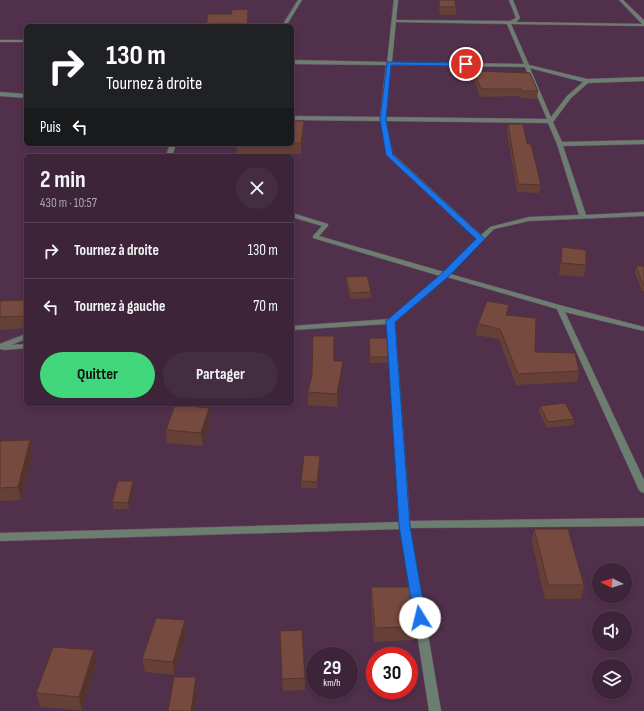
<!DOCTYPE html>
<html lang="fr">
<head>
<meta charset="utf-8">
<style>
	body { margin:0; font-family:"Sofia Sans Condensed",sans-serif; background:#442c41; color:#f1f3f6; height:100vh; display:flex; flex-direction:column; font-size:15px; white-space:nowrap }
	* { box-sizing:border-box; margin:0 }
	p { font-size:13px; color:#ada4ae }
	.icon { flex:none; width:22px; height:22px; fill:none; stroke:currentColor; stroke-width:2; stroke-linecap:round; stroke-linejoin:round }
	.map { position:relative; flex:1; overflow:hidden }
	.drawer { position:absolute; left:24px; top:154px; width:270px; height:252px; display:flex; flex-direction:column; background:#3d2439; border-radius:6px; box-shadow:0 2px 6px #0003,0 0 0 1px #564153 }
	.drawer>* { flex:none }
	.top-card { position:absolute; left:24px; top:24px; width:270px; height:122px; border-radius:6px; box-shadow:0 2px 6px #0003,0 0 0 1px #564153; background:#202124; color:#fff; overflow:hidden }
	.needle { width:26px; rotate:275deg }
	.controls { position:absolute; left:592px; top:563px; display:grid; gap:8px }
	.controls a { display:grid; place-items:center; width:40px; height:40px; border-radius:50%; background:#3d2439; box-shadow:0 2px 6px #0003,0 0 0 1px #564153; font-size:20px }
	.speed { position:absolute; left:306px; top:647px; display:flex; gap:8px; font-size:20px; font-weight:700; text-align:center }
	.speed>* { display:grid; place-content:center; width:52px; height:52px; border-radius:50%; background:#3d2439; box-shadow:0 2px 6px #0003,0 0 0 1px #564153; line-height:1 }
	.speed small { font-size:10px; font-weight:400 }
	.speed .limit { border:6px solid #d22; background:#fff; color:#111 }
	.pin { position:absolute; display:grid; place-items:center; width:34px; height:34px; color:#fff; margin:-17px; border:2px solid #fff; border-radius:50%; box-shadow:0 1px 4px #0007 }
	.me { position:absolute; width:44px; margin:-22px; rotate:351deg; stroke-linejoin:round; filter:drop-shadow(0 0 3px #0008) }
	.turn { display:flex; align-items:center; gap:14px; height:84px; padding:0 16px; font-size:18px }
	.turn .icon { width:52px; height:52px; stroke-width:2.5 }
	.turn b { display:block; font-size:28px; line-height:34px }
	.then { display:flex; align-items:center; height:38px; padding:0 16px; background:#0003; gap:8px; font-size:15px }
	.round { display:grid; place-items:center; flex:none; width:42px; height:42px; border-radius:21px; background:#442c41 }
	.head { display:flex; align-items:center; justify-content:space-between; height:68px; padding:0 16px }
	h1 { font-size:24px; font-weight:700; line-height:30px }
	.cta { display:flex; gap:8px; margin-top:auto; padding:8px 16px }
	.cta a { flex:1; height:46px; border-radius:24px; background:#40d77d; color:#111; font-size:16px; font-weight:700; line-height:46px; text-align:center }
	.cta a+a { background:#442c41; color:#f1f3f6 }
	ul { padding:0; list-style:none }
	li { display:flex; align-items:center; gap:12px; height:56px; padding:0 16px; border-top:1px solid #564153 }
	li div { flex:1 }
	li b { display:block; font-size:15px }
	li em { font-style:normal }
	.map>svg:first-child { display:block }
</style>
</head>
<body>
<div class="map">
<svg width="644" height="711" viewBox="0 0 644 711">
	<rect width="100%" height="100%" fill="#51304c"/>
	<g fill="none" stroke-linecap="round" stroke-linejoin="round">
		<defs>
			<g id="street">
				<polygon points="298,0 302,0 286,26 282,26"/>
				<path d="M394,0H398L396,20L510,21L516,18L509,0H513L520,18L516,22L642,24L619,0H623L644,20V26L511,24L529,65L587,79L644,77V81L588,83L571,98L553,122L562,142L644,140V144L563,146L586,215L644,212V216L529,221L494,229L450,274L563,306L644,327V331L565,312L644,480V493L641,492L639,490L557,309L447,277L395,322L410,521L644,518V526L410,528L441,711H429L401,529L0,541V533L400,522L387,324L292,330V326L389,319L440,276L313,238V236L322,226L292,217V213L328,224V226L319,236L444,272L477,239L388,156L381,121L292,120V116L380,117L386,65L292,64V60L387,62ZM396,22L507,24L524,64L392,62ZM391,65L525,67L547,119L386,117ZM530,68L583,82L567,96L551,117ZM386,121L548,123L557,144L579,215L529,217L490,227L481,235L393,154Z"/>
				<rect x="0" y="40" width="26" height="2"/>
				<polygon points="0,92 26,94 26,98 0,96"/>
				<polygon points="170,144 176,144 172,156 166,156"/>
				<polygon points="26,334 26,339 11,345 26,344 26,348 5,350 0,349 0,344"/>
			</g>
		</defs>
		<use href="#street" stroke="#6c4e67" stroke-width="1"/>
		<use href="#street" fill="#6c7e70" fill-rule="evenodd"/>
	</g>
	<g fill="#664037">
		<polygon points="438,0 455,0 456,7 456,15 440,15"/>
		<polygon points="474,71 538,91 537,99 521,98 520,96 480,97 474,79"/>
		<polygon points="292,121 304,121 304,131 301,154 237,153 236,144 292,144"/>
		<polygon points="508,124 527,144 541,185 539,193 517,192 507,131"/>
		<polygon points="562,247 586,265 583,277 559,275 561,259"/>
		<polygon points="636,266 644,266 644,291 642,291 635,272"/>
		<polygon points="346,277 371,292 371,298 350,299 346,283"/>
		<polygon points="26,300 26,328 0,330 0,301"/>
		<polygon points="508,315 535,352 579,371 577,382 516,385 499,339 476,335 478,324"/>
		<polygon points="369,338 388,357 388,363 370,363"/>
		<polygon points="334,361 342,374 337,407 308,405 308,392"/>
		<polygon points="540,406 574,419 573,425 547,428 539,412"/>
		<polygon points="210,420 203,446 167,443 166,430"/>
		<polygon points="0,441 33,453 21,500 0,501"/>
		<polygon points="320,456 320,463 317,488 301,488 301,481"/>
		<polygon points="133,481 134,488 129,509 114,509 112,502"/>
		<polygon points="534,529 584,585 581,599 545,599 532,542"/>
		<polygon points="371,587 415,627 414,640 374,642 371,601"/>
		<polygon points="280,631 305,678 305,690 283,691"/>
		<polygon points="186,634 174,675 145,672 142,659"/>
		<polygon points="96,663 82,710 40,707 36,693"/>
	</g>
	<g fill="#53342d">
		<polygon points="248,9 248,26 247,26"/>
		<polygon points="304,121 304,131 301,154 301,143"/>
		<polygon points="509,305 508,316 506,315"/>
		<polygon points="343,361 342,374 337,407 337,394"/>
		<polygon points="209,408 210,420 203,446 201,433"/>
		<polygon points="30,440 33,453 21,500 18,487"/>
		<polygon points="320,456 320,463 317,488 317,482"/>
		<polygon points="133,481 134,488 129,509 128,503"/>
		<polygon points="185,620 186,634 174,675 173,662"/>
		<polygon points="94,650 96,663 82,710 79,697"/>
		<polygon points="196,677 197,690 194,711 191,711"/>
	</g>
	<g fill="#774a40" stroke="#53342d">
		<polygon points="439,0 455,0 456,7 440,7"/>
		<polygon points="248,9 247,26 206,26 208,14 232,14 231,10"/>
		<polygon points="474,71 530,73 538,91 522,91 521,89 481,89"/>
		<polygon points="292,121 304,121 301,143 292,143"/>
		<polygon points="508,124 523,124 527,144 531,144 541,185 518,184"/>
		<polygon points="562,247 586,250 586,265 561,263"/>
		<polygon points="636,266 644,266 644,285 643,285"/>
		<polygon points="367,276 371,292 350,293 346,277"/>
		<polygon points="26,300 26,316 0,317 0,301"/>
		<polygon points="487,301 509,305 506,315 536,318 535,352 575,353 579,371 518,374 500,329 478,324"/>
		<polygon points="313,336 334,336 334,361 343,361 337,394 308,392 312,375"/>
		<polygon points="369,338 387,338 388,357 370,357"/>
		<polygon points="565,403 574,419 548,422 540,406"/>
		<polygon points="175,405 209,408 201,433 166,430"/>
		<polygon points="30,440 18,487 0,488 0,441"/>
		<polygon points="304,455 320,456 317,482 301,481"/>
		<polygon points="118,481 133,481 128,503 112,502"/>
		<polygon points="534,529 568,529 584,585 548,585"/>
		<polygon points="371,587 411,587 415,627 375,628"/>
		<polygon points="156,618 185,620 173,662 142,659"/>
		<polygon points="302,630 305,678 282,679 280,631"/>
		<polygon points="53,647 94,650 79,697 36,693"/>
		<polygon points="174,677 196,677 191,711 168,711"/>
	</g>
	<polygon fill="#1a73e8" stroke="#114b97" points="387,62 466,63 468,64 466,66 391,65 386,120 393,155 485,239 448,277 395,322 410,526 426,618 424,622 420,623 415,622 414,618 399,526 386,321 442,273 476,239 386,155 380,120"/>
</svg>
<div class="controls">
<a><svg class="needle" viewBox="-14 -14 28 28"><path d="M0-13l5 13h-10z" fill="#e53935"/><path d="M0 13l5-13h-10z" fill="#ada4ae"/></svg></a>
<a><svg class="icon" aria-label="sound" viewBox="0 0 24 24"><path d="M4 9h4l5-4v14l-5-4H4zM17 9q2 3 0 6"/></svg></a>
<a><svg class="icon" aria-label="layers" viewBox="0 0 24 24"><path d="M12 4l9 5-9 5-9-5zM3 14l9 5 9-5"/></svg></a>
</div>
<div class="speed"><div>29<small>km/h</small></div><div class="limit">30</div></div>
<div class="pin" style="left:466px;top:64px;background:#d93025"><svg class="icon" aria-label="arrive" viewBox="0 0 24 24"><path d="M6 21V4h12l-3 4 3 4H6"/></svg></div>
<svg class="me" style="left:420px;top:618px" viewBox="-20 -20 40 40"><circle r="19" fill="#fff"/><path d="M0-13L10 11 0 6-10 11z" fill="#1a73e8"/></svg>
<div class="top-card">
<div class="turn"><svg class="icon" aria-label="right" viewBox="0 0 24 24"><path d="M7 20v-9h11M14 6l5 5-5 5"/></svg><div><b>130 m</b>Tournez à droite</div></div>
<div class="then">Puis<svg class="icon" aria-label="left" viewBox="0 0 24 24"><path d="M17 20v-9H6M10 6l-5 5 5 5"/></svg></div>
</div>
<section class="drawer">
<div class="head"><div><h1>2 min</h1><p>430 m · 10:57</p></div><a class="round"><svg class="icon" aria-label="close" viewBox="0 0 24 24"><path d="M6 6l12 12M18 6L6 18"/></svg></a></div>
<ul>
<li><svg class="icon" aria-label="right" viewBox="0 0 24 24"><path d="M7 20v-9h11M14 6l5 5-5 5"/></svg><div><b>Tournez à droite</b></div><em>130 m</em></li>
<li><svg class="icon" aria-label="left" viewBox="0 0 24 24"><path d="M17 20v-9H6M10 6l-5 5 5 5"/></svg><div><b>Tournez à gauche</b></div><em>70 m</em></li>
</ul>
<div class="cta"><a>Quitter</a><a>Partager</a></div>
</section>
</div>
</body>
</html>
